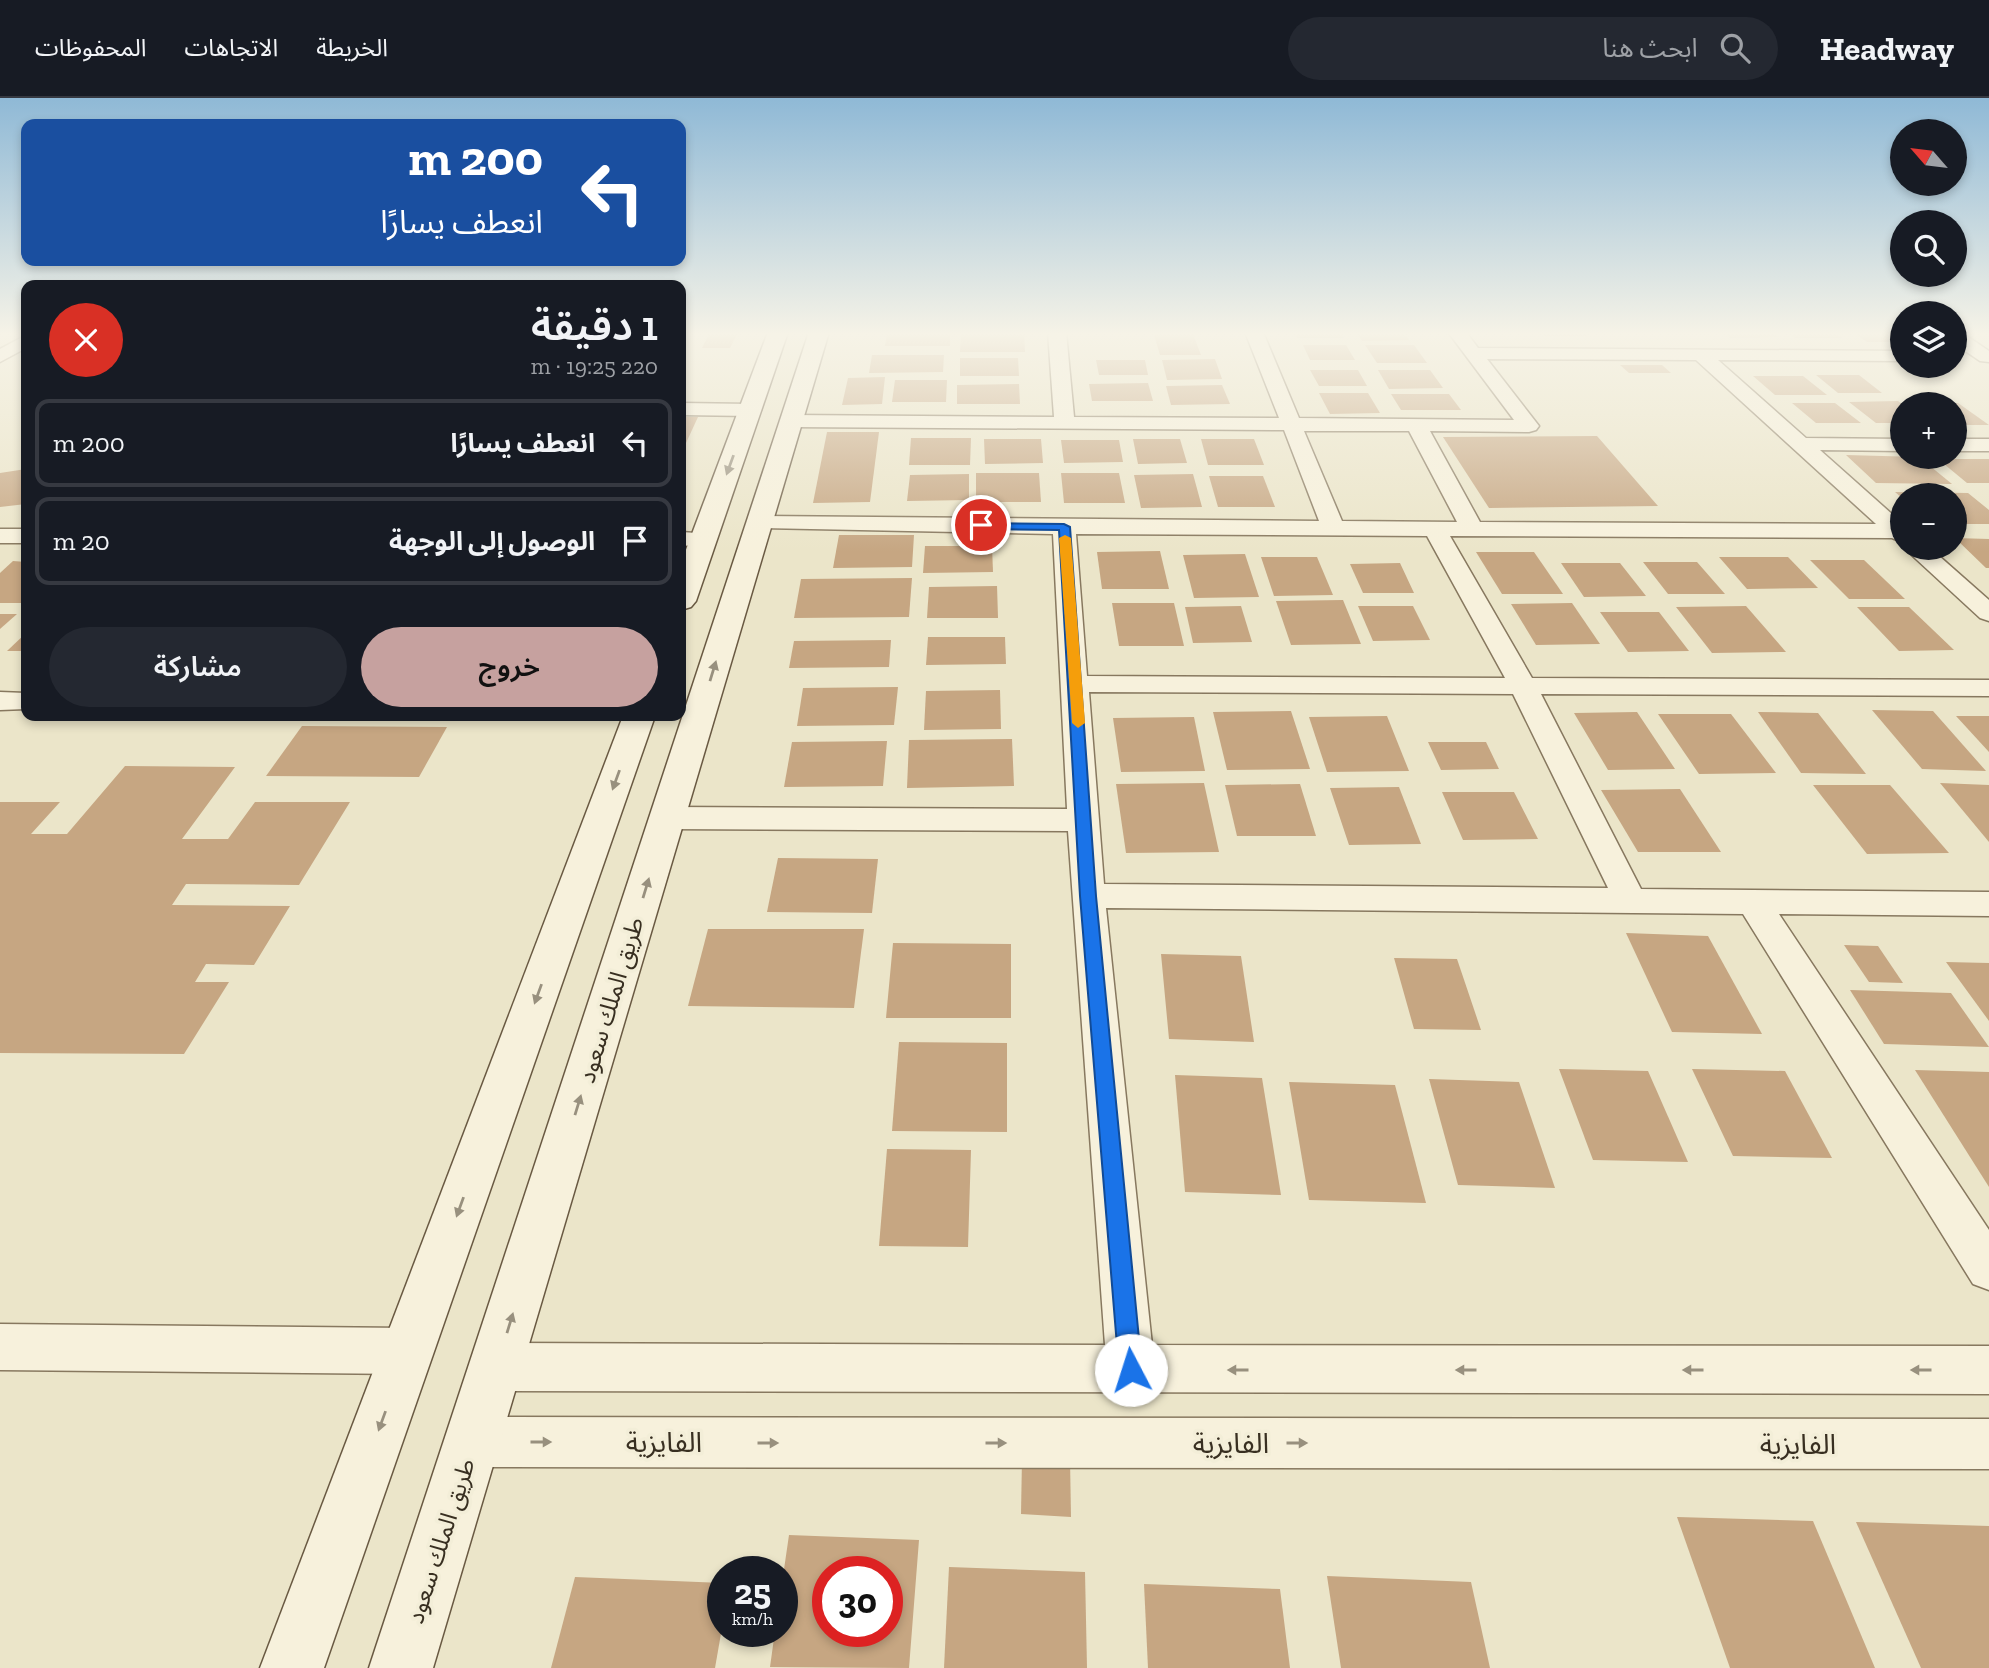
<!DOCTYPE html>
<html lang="ar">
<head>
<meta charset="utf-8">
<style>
	body { margin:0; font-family:"Zilla Slab","Noto Sans Arabic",serif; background:#242831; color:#f1f3f6; direction:rtl; height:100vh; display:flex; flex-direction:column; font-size:26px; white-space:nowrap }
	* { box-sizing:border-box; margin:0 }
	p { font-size:23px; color:#9ea1a6 }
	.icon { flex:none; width:38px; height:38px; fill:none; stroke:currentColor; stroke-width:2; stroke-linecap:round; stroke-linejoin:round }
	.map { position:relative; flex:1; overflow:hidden; direction:ltr }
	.sheet { position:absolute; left:21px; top:182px; width:665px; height:441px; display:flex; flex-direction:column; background:#171b24; border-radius:14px; box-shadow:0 4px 10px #0003; direction:rtl }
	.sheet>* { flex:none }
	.top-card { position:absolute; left:21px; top:21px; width:665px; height:147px; border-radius:14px; box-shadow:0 4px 10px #0003; direction:rtl; background:#1a4fa0; color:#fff; overflow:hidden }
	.needle { width:46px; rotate:298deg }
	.fabs { position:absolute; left:1890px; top:21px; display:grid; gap:14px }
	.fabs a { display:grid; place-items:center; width:77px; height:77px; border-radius:50%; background:#171b24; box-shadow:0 4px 10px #0003; font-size:35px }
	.speed { position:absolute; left:707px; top:1458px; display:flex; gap:14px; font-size:35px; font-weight:700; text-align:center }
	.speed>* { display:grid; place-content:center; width:91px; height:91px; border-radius:50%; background:#171b24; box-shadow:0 4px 10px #0003; line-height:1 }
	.speed small { font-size:18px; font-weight:400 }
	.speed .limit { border:10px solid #d22; background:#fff; color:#111 }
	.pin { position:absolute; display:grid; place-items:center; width:60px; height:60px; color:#fff; margin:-30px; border:4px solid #fff; border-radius:50%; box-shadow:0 2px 7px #0007 }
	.me { position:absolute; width:77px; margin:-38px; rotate:355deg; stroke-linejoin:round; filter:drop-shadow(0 0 5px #0008) }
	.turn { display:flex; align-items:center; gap:24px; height:147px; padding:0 28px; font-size:32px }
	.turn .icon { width:91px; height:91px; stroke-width:2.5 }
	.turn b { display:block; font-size:49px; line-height:60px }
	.round { display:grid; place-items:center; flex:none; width:74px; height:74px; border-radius:37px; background:#242831 }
	.headline { display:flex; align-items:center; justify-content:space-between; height:119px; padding:0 28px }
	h1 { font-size:42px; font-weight:600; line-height:52px }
	.primary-button { display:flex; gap:14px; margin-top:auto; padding:14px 28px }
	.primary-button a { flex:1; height:80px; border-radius:42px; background:#c6a19f; color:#111; font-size:28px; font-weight:600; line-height:80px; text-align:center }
	.primary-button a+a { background:#242831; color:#f1f3f6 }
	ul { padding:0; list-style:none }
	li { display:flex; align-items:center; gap:21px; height:88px; margin:0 14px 10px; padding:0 14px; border:4px solid #363941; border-radius:14px }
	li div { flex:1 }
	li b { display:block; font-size:26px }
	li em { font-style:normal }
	header { display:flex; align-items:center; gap:42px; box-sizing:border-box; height:98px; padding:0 35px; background:#171b24; border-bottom:2px solid #363941 }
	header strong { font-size:33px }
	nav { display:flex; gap:38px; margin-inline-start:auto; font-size:24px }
	.search { width:490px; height:63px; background:#242831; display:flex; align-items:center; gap:18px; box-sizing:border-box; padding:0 24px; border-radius:38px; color:#9ea1a6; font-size:26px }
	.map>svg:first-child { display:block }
</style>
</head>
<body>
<header>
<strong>Headway</strong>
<div class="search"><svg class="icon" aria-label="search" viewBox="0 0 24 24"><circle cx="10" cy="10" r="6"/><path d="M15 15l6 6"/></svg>ابحث هنا</div>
<nav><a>الخريطة</a><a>الاتجاهات</a><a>المحفوظات</a></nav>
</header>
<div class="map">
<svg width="1989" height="1570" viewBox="0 0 1989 1570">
	<rect width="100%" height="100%" fill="#ebe5c9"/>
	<g fill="#c6a682" fill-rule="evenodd">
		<polygon points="710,234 738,234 730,250 702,250"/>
		<polygon points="887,234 950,234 950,248 885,248"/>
		<polygon points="961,234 1024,234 1025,254 960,254"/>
		<polygon points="1294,234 1340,234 1344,240 1297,240"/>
		<polygon points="1356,234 1403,234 1409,242 1362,243"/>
		<polygon points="1540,234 1584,234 1588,238 1544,238"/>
		<polygon points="1662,234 1705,234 1708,237 1666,237"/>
		<polygon points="1723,234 1772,234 1779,239 1730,240"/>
		<polygon points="1787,234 1834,234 1842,240 1795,240"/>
		<polygon points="1852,234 1902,234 1902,244 1867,244"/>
		<polygon points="1193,236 1201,257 1160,257 1154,237"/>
		<polygon points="1303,247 1346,247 1355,262 1310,262"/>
		<polygon points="1365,247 1414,247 1427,265 1377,265"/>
		<polygon points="872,257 944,257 943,274 869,275"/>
		<polygon points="960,260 1018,260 1019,278 960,278"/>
		<polygon points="1215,261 1222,281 1167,282 1162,262"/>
		<polygon points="1096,262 1145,262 1148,277 1099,277"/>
		<polygon points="1620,267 1662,267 1671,275 1629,275"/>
		<polygon points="1310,272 1358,272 1367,288 1319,288"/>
		<polygon points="1378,272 1430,272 1443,290 1389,291"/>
		<polygon points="1816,277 1859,277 1882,295 1838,295"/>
		<polygon points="1753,278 1803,278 1827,297 1775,297"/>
		<polygon points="885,279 882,306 842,307 848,280"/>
		<polygon points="895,282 947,282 946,304 892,304"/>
		<polygon points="1148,285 1153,303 1092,303 1089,286"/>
		<polygon points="1019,286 1020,306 957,306 957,287"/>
		<polygon points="1222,287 1230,306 1171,307 1166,288"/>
		<polygon points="1319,295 1368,295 1380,315 1330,316"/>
		<polygon points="1391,296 1449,296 1461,312 1401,312"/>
		<polygon points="1898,303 1902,306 1902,325 1876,325 1849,304"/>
		<polygon points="1792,305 1835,305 1861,325 1816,325"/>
		<polygon points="1955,305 1958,305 1989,327 1955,327"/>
		<polygon points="681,319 698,319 686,345 681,345"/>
		<polygon points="827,334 879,334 870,404 813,405"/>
		<polygon points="1597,338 1658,408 1489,410 1443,339"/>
		<polygon points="911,340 971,340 970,367 909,367"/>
		<polygon points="984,341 1041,341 1043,365 985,366"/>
		<polygon points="1133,341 1180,341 1187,365 1138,366"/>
		<polygon points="1201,341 1254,341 1264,367 1208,367"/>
		<polygon points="1061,342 1119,342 1123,364 1064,365"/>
		<polygon points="1846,357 1919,359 1952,386 1876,385"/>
		<polygon points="1938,361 1989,361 1989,385 1967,385"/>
		<polygon points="26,371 26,406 0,409 0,375"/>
		<polygon points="976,375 1039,375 1041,404 976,404"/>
		<polygon points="1061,375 1119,375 1125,405 1064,405"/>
		<polygon points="969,376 969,402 907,403 910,377"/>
		<polygon points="1193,376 1202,409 1141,410 1134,377"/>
		<polygon points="1209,378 1263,378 1275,409 1218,409"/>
		<polygon points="1895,394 1968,395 1989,412 1989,426 1955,426 1955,397 1902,397 1902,400"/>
		<polygon points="839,437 914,437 912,469 833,470"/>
		<polygon points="1955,440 1989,441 1989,470 1986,470"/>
		<polygon points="925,448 992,448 993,474 923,475"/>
		<polygon points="1160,453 1169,491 1102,491 1097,454"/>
		<polygon points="1476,454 1534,454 1563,496 1502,496"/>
		<polygon points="1245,456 1259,499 1194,500 1183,457"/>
		<polygon points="1261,459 1317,459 1333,497 1274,498"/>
		<polygon points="1719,459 1788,459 1818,490 1747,491"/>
		<polygon points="1810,462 1864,462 1905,501 1849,501"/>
		<polygon points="13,463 26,464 26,505 0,505 0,475"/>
		<polygon points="1643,464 1697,464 1725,496 1668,496"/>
		<polygon points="1400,465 1414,495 1363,495 1350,466"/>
		<polygon points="1561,465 1620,465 1646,498 1584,499"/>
		<polygon points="912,480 909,519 794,520 801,481"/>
		<polygon points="997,488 998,520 927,520 929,489"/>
		<polygon points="1343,502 1361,546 1291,547 1276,503"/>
		<polygon points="1112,505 1174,505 1184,548 1119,548"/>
		<polygon points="1572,505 1600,546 1536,547 1511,506"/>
		<polygon points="1241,508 1252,544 1193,545 1185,509"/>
		<polygon points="1358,508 1413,508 1430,542 1373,543"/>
		<polygon points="1746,508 1786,554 1712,555 1676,509"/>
		<polygon points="1857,509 1909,509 1954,552 1899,553"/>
		<polygon points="1600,514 1659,514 1689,553 1628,554"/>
		<polygon points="0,516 17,516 0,531"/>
		<polygon points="26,535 26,553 7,553"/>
		<polygon points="928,539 1005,539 1006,566 926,567"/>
		<polygon points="891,542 889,569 789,570 794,543"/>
		<polygon points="898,589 894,627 797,628 803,590"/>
		<polygon points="1000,592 1001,631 924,632 926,593"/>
		<polygon points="1872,612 1933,613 1986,673 1922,671"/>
		<polygon points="1291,613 1310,671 1227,672 1213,614"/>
		<polygon points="1637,614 1675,671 1608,672 1574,615"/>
		<polygon points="1758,614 1818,615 1866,676 1801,675"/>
		<polygon points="1658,616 1731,616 1776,675 1699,676"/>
		<polygon points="1387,618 1409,673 1327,674 1309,619"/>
		<polygon points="1956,618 1989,618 1989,654"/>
		<polygon points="1194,619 1205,673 1121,674 1113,620"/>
		<polygon points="302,628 447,629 419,679 266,678"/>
		<polygon points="1012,641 1014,688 907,690 909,642"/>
		<polygon points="887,643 883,688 784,689 792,644"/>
		<polygon points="1428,644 1486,644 1499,671 1441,672"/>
		<polygon points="125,668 235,669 182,741 228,741 255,704 350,704 299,787 186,786 172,807 290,808 254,867 206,866 195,884 229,884 184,956 0,955 0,704 60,704 31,736 67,736"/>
		<polygon points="1204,685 1219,754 1126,755 1116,686"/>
		<polygon points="1940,685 1989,687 1989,744"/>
		<polygon points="1300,686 1316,738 1237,738 1225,687"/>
		<polygon points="1813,687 1890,687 1949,755 1867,756"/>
		<polygon points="1399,689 1421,746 1349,747 1330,690"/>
		<polygon points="1680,691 1721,754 1638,754 1601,692"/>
		<polygon points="1442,694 1514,694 1538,741 1463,742"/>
		<polygon points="778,760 878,761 872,815 767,814"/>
		<polygon points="708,831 864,831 854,910 688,908"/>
		<polygon points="1626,835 1708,838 1762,936 1672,934"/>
		<polygon points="893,845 1011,846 1011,920 886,920"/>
		<polygon points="1844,847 1878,848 1903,885 1869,884"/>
		<polygon points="1161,856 1241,858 1254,944 1169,941"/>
		<polygon points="1394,860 1457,861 1481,932 1414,931"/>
		<polygon points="1946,864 1989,865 1989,923"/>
		<polygon points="1850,892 1951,895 1989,949 1884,946"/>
		<polygon points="899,944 1007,945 1007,1034 892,1033"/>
		<polygon points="1559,971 1648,973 1688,1064 1593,1062"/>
		<polygon points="1692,971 1785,973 1832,1060 1733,1058"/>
		<polygon points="1915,972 1989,974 1989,1089"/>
		<polygon points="1175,977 1262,980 1281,1097 1185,1094"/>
		<polygon points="1429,981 1519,984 1555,1090 1458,1087"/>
		<polygon points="1289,984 1395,987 1426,1105 1309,1102"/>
		<polygon points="887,1051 971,1052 968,1149 879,1148"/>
		<polygon points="1022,1360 1070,1361 1071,1419 1021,1416"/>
		<polygon points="1677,1419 1813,1423 1875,1570 1730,1570"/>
		<polygon points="1856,1424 1989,1428 1989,1570 1921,1570"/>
		<path d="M789,1437L919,1442L909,1570L770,1569L775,1533H782V1485ZM828,1474H887V1533H828Z"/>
		<polygon points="949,1469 1085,1474 1087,1570 944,1570"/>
		<polygon points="1327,1478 1471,1484 1490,1570 1341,1570"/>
		<polygon points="575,1479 723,1485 723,1524 715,1570 551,1570"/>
		<polygon points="1144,1486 1280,1491 1290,1570 1148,1570"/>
	</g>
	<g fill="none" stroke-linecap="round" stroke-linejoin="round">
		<defs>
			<g id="minor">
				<path d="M1048,234H1066L1074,319L1279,320L1245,234H1263L1299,320L1514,322L1448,234H1466L1478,250L1902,253V263L1718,262L1806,340L1902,341V353L1820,352L1902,425V444L1892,440L1450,438L1532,580L1989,582V598L1541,596L1641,791L1989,794V818L1779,816L1989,1132V1192L1973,1186L1743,816L1106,810L1152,1247L1989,1248V1296L496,1293L479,1286L472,1269L479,1252L496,1245L1105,1247L1068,733L668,731L657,728L652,720L657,712L668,709L1067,711L1053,436L760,430L752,428L749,423L752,418L1319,423L1284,332L791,329L784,327L781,323L784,319L791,317L1054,319ZM1487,261L1696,262L1876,426L1480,424L1430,333L1529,334L1536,332L1539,328ZM1304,333H1409L1457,424L1342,423ZM1076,436L1427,438L1505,580L1087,578ZM1089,594L1513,596L1608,790L1104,786Z"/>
				<polygon points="1955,234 1961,234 1989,253 1989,264 1980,263 1955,246"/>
				<polygon points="26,237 26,250 0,264 0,251"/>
				<polygon points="681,305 751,306 758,308 761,312 758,316 751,318 681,317"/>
				<rect x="1955" y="341" width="34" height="12"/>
				<rect x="0" y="431" width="26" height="14"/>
				<polygon points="681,434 712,436 716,441 712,446 681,448"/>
				<polygon points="1904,450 1930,450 1989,502 1989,523 1980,520"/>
				<polygon points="0,594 26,595 26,611 0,612"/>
				<polygon points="0,1226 407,1230 423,1237 430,1253 423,1269 407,1276 0,1272"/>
				<polygon points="473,1319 1989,1321 1989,1371 473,1369 456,1361 448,1344 456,1327"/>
			</g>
			<g id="secondary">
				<polygon points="768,234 788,234 696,503 691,509 681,512 681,465"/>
				<polygon points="809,234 829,234 433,1570 369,1570"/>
				<polygon points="623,618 655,618 324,1570 260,1570"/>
			</g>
		</defs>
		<use href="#minor" stroke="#87785f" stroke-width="3"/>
		<use href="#secondary" stroke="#695942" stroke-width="3"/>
		<use href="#minor" fill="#f7f1dc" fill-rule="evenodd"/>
		<use href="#secondary" fill="#f7f1dc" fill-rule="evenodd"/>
	</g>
	<defs><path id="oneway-solid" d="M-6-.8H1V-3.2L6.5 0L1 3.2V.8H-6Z" transform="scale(1.75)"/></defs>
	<g fill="#98907e">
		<use href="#oneway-solid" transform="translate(730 367) rotate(110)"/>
		<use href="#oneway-solid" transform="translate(713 573) rotate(-73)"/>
		<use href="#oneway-solid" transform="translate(616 682) rotate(110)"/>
		<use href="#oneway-solid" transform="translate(646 790) rotate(-73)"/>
		<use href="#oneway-solid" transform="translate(538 896) rotate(110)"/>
		<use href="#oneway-solid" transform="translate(578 1007) rotate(-73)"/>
		<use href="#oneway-solid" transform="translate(460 1109) rotate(110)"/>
		<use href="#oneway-solid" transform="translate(510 1225) rotate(-73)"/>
		<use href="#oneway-solid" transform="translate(1238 1272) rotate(180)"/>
		<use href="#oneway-solid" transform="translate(1466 1272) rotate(180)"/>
		<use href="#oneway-solid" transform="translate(1693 1272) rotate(180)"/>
		<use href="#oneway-solid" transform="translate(1921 1272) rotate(180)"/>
		<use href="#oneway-solid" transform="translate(382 1323) rotate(110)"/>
		<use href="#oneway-solid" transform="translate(541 1344)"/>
		<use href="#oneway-solid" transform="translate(768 1345)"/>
		<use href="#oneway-solid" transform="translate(996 1345)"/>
		<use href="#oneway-solid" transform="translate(1297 1345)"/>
	</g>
	<linearGradient id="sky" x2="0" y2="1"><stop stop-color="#8fb9d6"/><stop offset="0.52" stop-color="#f6f3e7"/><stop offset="1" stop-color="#f6f3e7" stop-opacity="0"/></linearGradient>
	<rect width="1989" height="454" fill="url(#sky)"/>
	<polygon fill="#1a73e8" stroke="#114b97" stroke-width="2" points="978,425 1064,426 1070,429 1096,798 1142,1272 1139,1280 1131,1283 1123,1280 1119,1272 1080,798 1059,432 981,431 978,430"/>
	<polygon fill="#f59e0b" points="1065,437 1071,440 1085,625 1078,630 1072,625 1059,440"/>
	<g text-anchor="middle" stroke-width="7" stroke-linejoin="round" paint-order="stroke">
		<g font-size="24" fill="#382f21" stroke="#f3eed8">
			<text transform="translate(611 902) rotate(-73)" y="8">طريق الملك سعود</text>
			<text transform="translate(441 1443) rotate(-72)" y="8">طريق الملك سعود</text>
		</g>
		<g font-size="28" fill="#382f21" stroke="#f3eed8">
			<text x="664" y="1354">الفايزية</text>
			<text x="1231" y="1355">الفايزية</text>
			<text x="1798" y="1356">الفايزية</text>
		</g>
	</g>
</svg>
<div class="fabs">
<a><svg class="needle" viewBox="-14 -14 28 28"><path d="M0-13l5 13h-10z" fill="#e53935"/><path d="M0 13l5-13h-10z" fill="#9ea1a6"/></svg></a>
<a><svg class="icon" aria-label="search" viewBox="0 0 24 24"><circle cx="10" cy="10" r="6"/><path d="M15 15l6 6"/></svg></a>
<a><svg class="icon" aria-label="layers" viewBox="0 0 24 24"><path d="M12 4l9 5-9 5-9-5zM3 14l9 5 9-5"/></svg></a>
<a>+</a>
<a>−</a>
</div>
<div class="speed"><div>25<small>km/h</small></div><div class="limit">30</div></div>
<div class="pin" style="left:981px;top:427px;background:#d93025"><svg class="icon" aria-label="arrive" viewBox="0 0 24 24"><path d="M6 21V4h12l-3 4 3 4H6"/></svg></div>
<svg class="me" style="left:1131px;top:1272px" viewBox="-20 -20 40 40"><circle r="19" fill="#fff"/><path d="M0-13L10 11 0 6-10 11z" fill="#1a73e8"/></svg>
<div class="top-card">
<div class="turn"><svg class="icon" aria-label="left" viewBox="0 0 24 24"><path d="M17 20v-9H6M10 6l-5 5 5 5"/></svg><div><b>200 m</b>انعطف يسارًا</div></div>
</div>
<section class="sheet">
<div class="headline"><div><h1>1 دقيقة</h1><p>220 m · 19:25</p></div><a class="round" style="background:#d93025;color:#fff"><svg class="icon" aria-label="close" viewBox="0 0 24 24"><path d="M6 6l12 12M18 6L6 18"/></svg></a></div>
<ul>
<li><svg class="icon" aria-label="left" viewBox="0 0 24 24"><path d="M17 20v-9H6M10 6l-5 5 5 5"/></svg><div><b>انعطف يسارًا</b></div><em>200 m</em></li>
<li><svg class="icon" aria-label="arrive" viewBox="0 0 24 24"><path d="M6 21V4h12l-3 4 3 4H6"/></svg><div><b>الوصول إلى الوجهة</b></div><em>20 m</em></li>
</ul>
<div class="primary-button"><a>خروج</a><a>مشاركة</a></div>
</section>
</div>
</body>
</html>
